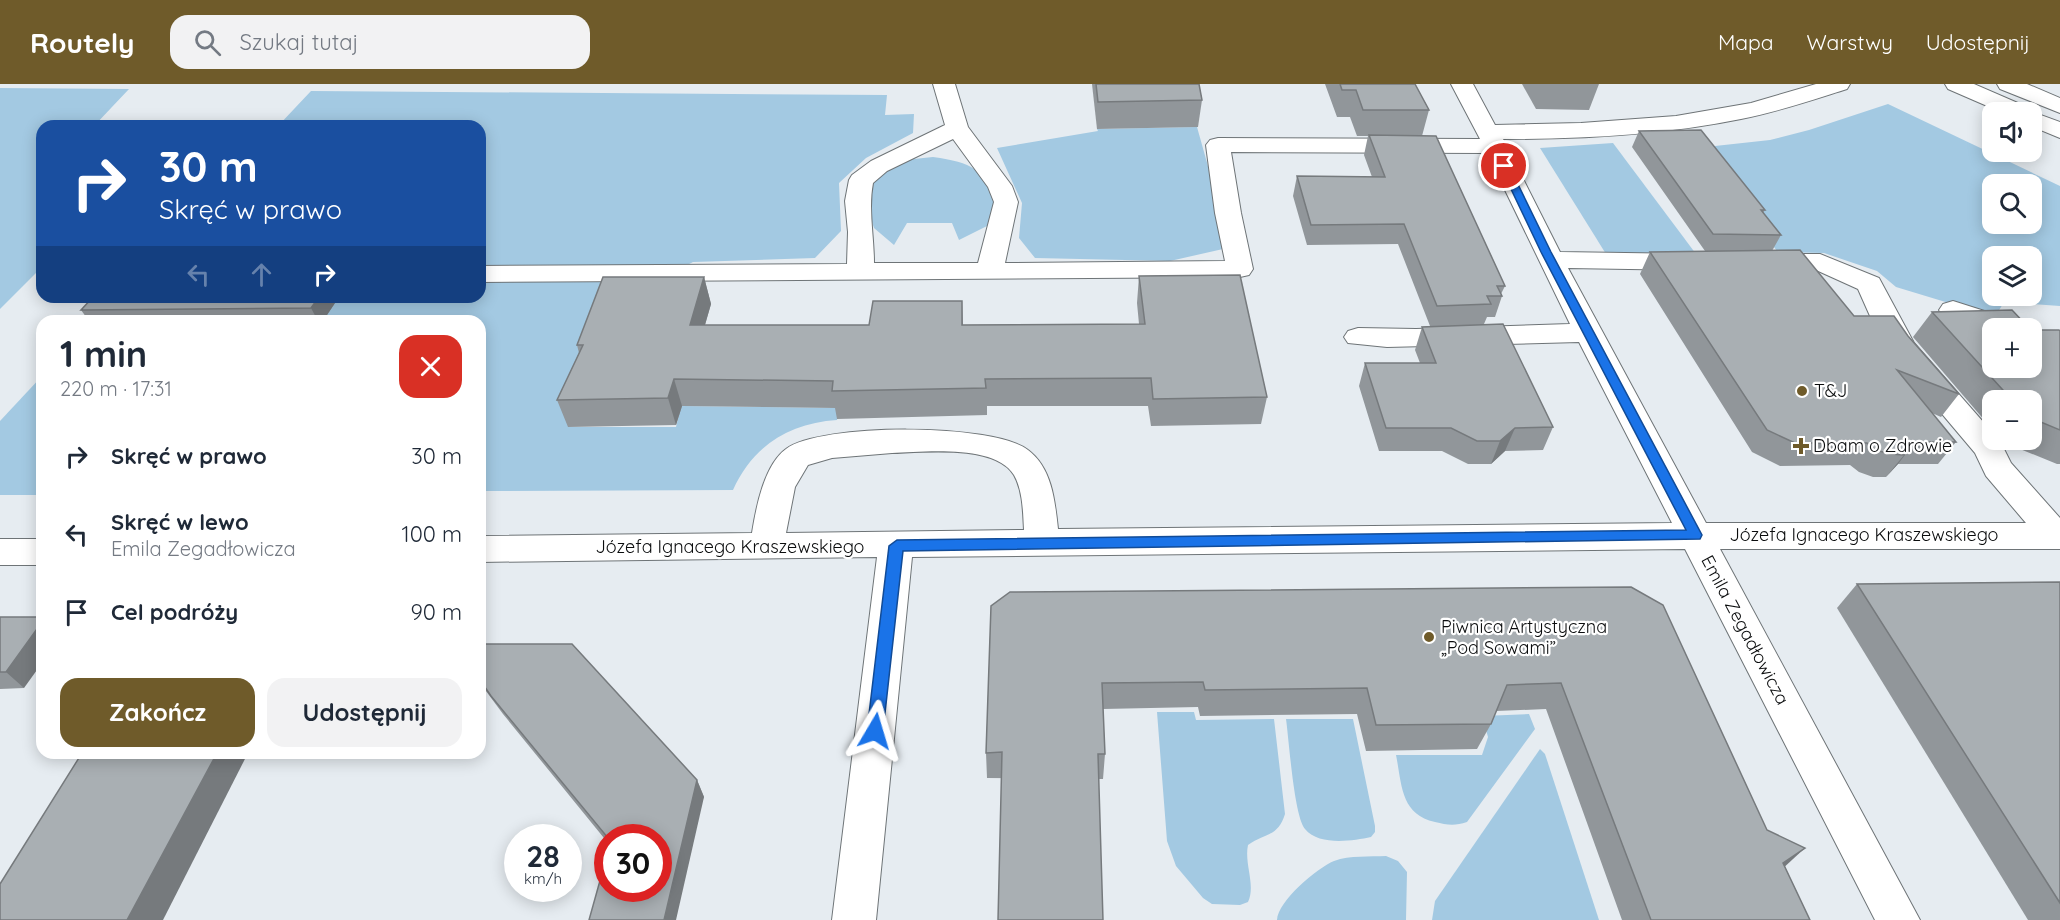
<!DOCTYPE html>
<html lang="pl">
<head>
<meta charset="utf-8">
<style>
	body { margin:0; font-family:Quicksand,sans-serif; background:#f2f2f3; color:#1f2937; height:100vh; display:flex; flex-direction:column; font-size:22px; white-space:nowrap }
	* { box-sizing:border-box; margin:0 }
	p { font-size:20px; color:#747a83 }
	.icon { flex:none; width:33px; height:33px; fill:none; stroke:currentColor; stroke-width:2; stroke-linecap:round; stroke-linejoin:round }
	.map { position:relative; flex:1; overflow:hidden }
	.sheet { position:absolute; left:36px; top:231px; width:450px; height:444px; display:flex; flex-direction:column; background:#fff; border-radius:18px; box-shadow:0 3px 15px #0003 }
	.sheet>* { flex:none }
	.top-card { position:absolute; left:36px; top:36px; width:450px; height:183px; border-radius:18px; box-shadow:0 3px 15px #0003; background:#1a4fa0; color:#fff; overflow:hidden }
	.fabs { position:absolute; left:1982px; top:18px; display:grid; gap:12px }
	.fabs a { display:grid; place-items:center; width:60px; height:60px; border-radius:12px; background:#fff; box-shadow:0 3px 15px #0003; font-size:30px }
	.speed { position:absolute; left:504px; top:740px; display:flex; gap:12px; font-size:30px; font-weight:700; text-align:center }
	.speed>* { display:grid; place-content:center; width:78px; height:78px; border-radius:50%; background:#fff; box-shadow:0 3px 15px #0003; line-height:1 }
	.speed small { font-size:15px; font-weight:400 }
	.speed .limit { border:9px solid #d22; background:#fff; color:#111 }
	.pin { position:absolute; display:grid; place-items:center; width:51px; height:51px; color:#fff; margin:-26px; border:3px solid #fff; border-radius:50%; box-shadow:0 2px 6px #0007 }
	.me { position:absolute; width:66px; margin:-33px; rotate:7deg; stroke-linejoin:round; filter:drop-shadow(0 0 4px #0008) }
	.turn { display:flex; align-items:center; gap:21px; height:126px; padding:0 24px; font-size:27px }
	.turn .icon { width:78px; height:78px; stroke-width:2.5 }
	.turn b { display:block; font-size:42px; line-height:51px }
	.lanes { display:flex; align-items:center; height:57px; padding:0 24px; background:#0003; justify-content:center; gap:30px; direction:ltr }
	.lanes .off { opacity:.35 }
	.round { display:grid; place-items:center; flex:none; width:63px; height:63px; border-radius:18px; background:#f2f2f3 }
	.head { display:flex; align-items:center; justify-content:space-between; height:102px; padding:0 24px }
	h1 { font-size:36px; font-weight:700; line-height:45px }
	.button { display:flex; gap:12px; margin-top:auto; padding:12px 24px }
	.button a { flex:1; height:69px; border-radius:18px; background:#6f5b2a; color:#fff; font-size:24px; font-weight:700; line-height:69px; text-align:center }
	.button a+a { background:#f2f2f3; color:#1f2937 }
	ul { padding:0; list-style:none }
	li { display:flex; align-items:center; gap:18px; height:78px; padding:0 24px }
	li div { flex:1 }
	li b { display:block; font-size:22px }
	li em { font-style:normal }
	header { display:flex; align-items:center; gap:36px; box-sizing:border-box; height:84px; padding:0 30px; background:#6f5b2a; color:#fff }
	header strong { font-size:28px }
	nav { display:flex; gap:33px; margin-inline-start:auto; font-size:21px }
	.search { width:420px; height:54px; background:#f2f2f3; display:flex; align-items:center; gap:15px; box-sizing:border-box; padding:0 21px; border-radius:18px; color:#747a83; font-size:22px }
	.map>svg:first-child { display:block }
</style>
</head>
<body>
<header>
<strong>Routely</strong>
<div class="search"><svg class="icon" aria-label="search" viewBox="0 0 24 24"><circle cx="10" cy="10" r="6"/><path d="M15 15l6 6"/></svg>Szukaj tutaj</div>
<nav><a>Mapa</a><a>Warstwy</a><a>Udostępnij</a></nav>
</header>
<div class="map">
<svg width="2060" height="836" viewBox="0 0 2060 836">
	<rect width="100%" height="100%" fill="#e6ecf1"/>
	<g fill="#a3c9e2" fill-rule="evenodd">
		<polygon points="0,4 129,5 94,42 42,42 42,183 0,225"/>
		<path d="M311,7L887,11L885,31L914,30L913,49L866,74L839,99L841,147L815,174L693,178L612,220L568,343H676L681,322L839,324L837,336C789,339 753,362 733,406L480,407V237H94L117,213H480V42H278Z"/>
		<path d="M1888,20L2060,102V222L2004,218L1995,233L1896,203L1877,187L1824,169L1778,168C1760,144 1715,90 1715,62L1770,56L1809,46ZM1992,100H2031V140H1992ZM1992,172H2031V212H1992Z"/>
		<polygon points="1197,43 1227,150 1223,165 1170,177 1035,174 1019,154 1022,119 997,64 1098,47 1097,45"/>
		<polygon points="1613,59 1696,170 1606,170 1540,64"/>
		<path d="M933,73C973,79 983,83 996,123L987,142L959,156L952,139H907L894,161L874,144L867,123L868,102L881,88L904,76Z"/>
		<polygon points="42,292 42,411 0,411 0,337"/>
		<path d="M1157,628H1194L1196,636L1274,635L1285,730C1278,753 1265,749 1248,761C1244,780 1256,801 1248,818L1240,821L1212,820L1203,814L1176,782L1167,757Z"/>
		<path d="M1529,630L1535,645L1467,738C1455,742 1447,741 1435,738C1400,730 1402,700 1396,671H1482L1488,653L1482,632Z"/>
		<path d="M1286,635H1353L1375,742V748L1371,753C1352,757 1319,762 1305,745C1294,732 1289,656 1286,635Z"/>
		<polygon points="1540,665 1545,670 1599,836 1432,836 1435,817"/>
		<path d="M1386,772L1398,777L1407,788L1406,836H1277C1278,817 1317,784 1334,777C1350,771 1370,773 1386,772Z"/>
	</g>
	<g fill="none" stroke-linecap="round" stroke-linejoin="round">
		<defs>
			<g id="minor">
				<path d="M933,0H955L968,43L1012,102L1018,118L1005,179L1225,177L1215,129L1206,61L1210,56L1218,54L1480,55L1451,0H1473L1495,41L1581,39L1676,32L1751,19L1816,0H1850L1847,5C1812,16 1777,28 1741,35C1663,51 1582,55 1503,55L1560,168L1690,170L1699,172L1703,178L1699,184L1690,186L1568,184L1706,439H2026L1986,392L1975,369L1894,273L1874,241L1858,205L1816,186H1765L1756,184L1752,178L1756,172L1765,170H1820L1879,194L1914,259L1992,348V356L2000,357L2011,379L2060,434V465H1720L1920,836H1875L1685,465L912,473L876,836H832L877,473L480,478V452L752,449C756,424 764,381 786,365C820,339 994,339 1028,366C1052,384 1055,417 1058,445L1672,439L1579,258L1387,263L1348,259L1344,253L1348,247L1358,244L1416,245L1570,240L1487,69L1231,68L1241,129L1253,185L1249,191L1240,193L480,198V182L847,180L848,148L845,117L849,96L852,91L871,77L945,41ZM953,55L988,103L994,118L978,179H874C874,152 868,125 873,99L887,87ZM892,369C924,368 995,360 1014,391C1023,407 1023,428 1024,446L786,449L795,403L808,381L832,374Z"/>
				<polygon points="1945,0 1974,0 2027,23 2030,27 2060,38 2060,54 2031,42 2031,28 2001,28 1948,5"/>
				<polygon points="1997,0 2027,0 2060,14 2060,29 2000,5"/>
				<polygon points="1953,217 2019,238 2023,244 1992,244 1992,248 1943,232 1939,226 1943,220"/>
				<rect x="0" y="455" width="42" height="26"/>
			</g>
		</defs>
		<use href="#minor" stroke="#6e7477" stroke-width="2"/>
		<use href="#minor" fill="#fff" fill-rule="evenodd"/>
	</g>
	<g fill="#91969a">
		<polygon points="1092,0 1199,0 1202,16 1198,43 1097,45"/>
		<polygon points="1325,0 1415,0 1429,26 1422,52 1505,202 1501,210 1502,212 1495,233 1487,233 1484,240 1553,343 1543,366 1505,367 1491,380 1468,380 1442,367 1379,367 1359,302 1365,279 1420,279 1415,266 1422,243 1430,242 1398,160 1307,161 1293,112 1297,92 1372,93 1364,71 1368,52 1357,52 1350,33 1337,33"/>
		<polygon points="1522,0 1599,0 1589,26 1536,25"/>
		<polygon points="1639,47 1765,126 1763,129 1781,151 1772,167 1854,232 1908,252 1959,310 1941,333 1932,329 1956,358 1938,380 1898,380 1886,393 1873,393 1859,388 1850,381 1780,382 1752,368 1640,190 1650,168 1734,167 1705,167 1632,63"/>
		<polygon points="1139,192 1267,313 1261,340 1151,342 1148,322 987,322 987,331 837,335 835,324 682,322 676,341 568,343 557,316 579,269 577,261 704,193 711,220 705,241 963,241 1139,240 1137,219"/>
		<polygon points="339,213 323,237 89,237 81,226"/>
		<polygon points="1932,228 1992,244 2060,247 2060,380 2057,380 1998,356 2031,356 2031,316 1992,316 1992,345 1913,253"/>
		<polygon points="2060,498 2060,836 2028,836 1837,524 1857,500"/>
		<polygon points="1631,503 1785,783 1810,836 1622,836 1546,625 1496,627 1491,640 1477,665 1366,667 1357,630 1200,632 1198,623 1103,625 1105,670 1103,695 987,694 986,669 991,522"/>
		<polygon points="0,533 24,604 0,605"/>
		<polygon points="480,560 697,696 704,713 658,804 608,753 608,759 503,630 480,599"/>
	</g>
	<g fill="#767a7d">
		<polygon points="704,193 711,220 697,268 690,241"/>
		<polygon points="319,213 339,213 323,237 318,237 311,224"/>
		<polygon points="962,217 963,244 962,241"/>
		<polygon points="674,295 682,322 676,341 668,314"/>
		<polygon points="1515,344 1505,367 1491,380 1500,357"/>
		<polygon points="1915,358 1898,380 1886,393 1904,371"/>
		<polygon points="42,538 42,579 24,604 6,588"/>
		<polygon points="217,669 248,669 163,836 127,836"/>
		<polygon points="697,696 704,713 676,836 664,836"/>
		<polygon points="1805,764 1780,787 1783,779"/>
	</g>
	<g fill="#a9afb3" stroke="#767a7d" stroke-width="1.5">
		<polygon points="1096,0 1199,0 1202,16 1098,18"/>
		<polygon points="1340,0 1415,0 1429,26 1363,26 1356,6 1342,6"/>
		<polygon points="1701,46 1765,126 1761,126 1781,151 1713,150 1639,47"/>
		<polygon points="1369,51 1436,52 1505,202 1497,202 1502,212 1487,212 1491,220 1437,222 1404,140 1311,141 1297,92 1385,93"/>
		<polygon points="1800,166 1854,232 1894,232 1908,252 1959,310 1897,286 1956,358 1915,358 1904,371 1890,370 1876,366 1867,359 1795,359 1767,346 1650,168"/>
		<polygon points="1240,191 1267,313 1153,315 1151,294 985,295 986,304 832,307 833,297 674,295 668,314 557,316 583,261 577,261 603,193 704,193 690,241 869,241 873,217 962,217 962,241 1145,240 1139,192"/>
		<polygon points="93,213 319,213 311,224 81,226"/>
		<polygon points="2012,226 2029,244 1992,244 1992,284 2031,284 2031,246 2059,246 2060,247 2060,346 2031,334 2031,316 2012,316 1932,228"/>
		<polygon points="1503,240 1553,343 1515,344 1500,357 1477,357 1451,344 1386,344 1365,279 1436,279 1422,243"/>
		<polygon points="2060,498 2060,819 1857,500"/>
		<polygon points="1631,503 1663,521 1767,746 1805,764 1783,779 1810,836 1651,836 1561,599 1507,601 1491,640 1376,641 1367,604 1205,606 1203,598 1102,599 1105,670 1098,670 1103,836 998,836 1002,668 986,669 991,522 1010,508"/>
		<polygon points="0,533 42,533 42,538 6,588 0,588"/>
		<polygon points="480,560 572,560 697,696 664,836 589,836 608,768 608,804 658,804 658,753 608,753 608,754 491,612 480,596"/>
		<polygon points="82,669 217,669 127,836 0,836 0,800"/>
	</g>
	<polygon fill="#1a73e8" stroke="#114b97" stroke-width="1.5" points="1504,79 1509,82 1551,168 1702,451 1700,455 903,467 883,647 881,652 875,654 870,652 867,647 889,462 897,456 1686,446 1541,168 1500,82"/>
	<g fill="#6f5b2a" stroke="#fff" stroke-width="2">
		<circle cx="1802" cy="307" r="6"/>
		<path d="M1798 353h6v6h6v6h-6v6h-6v-6h-6v-6h6z"/>
		<circle cx="1429" cy="553" r="6"/>
	</g>
	<g text-anchor="middle" stroke-width="4.5" stroke-linejoin="round" paint-order="stroke">
		<g font-size="18" fill="#0a0c0d" stroke="#fff" text-anchor="start">
			<text x="1814" y="313">T&amp;J</text>
			<text x="1813" y="368">Dbam o Zdrowie</text>
			<text x="1441" y="549">Piwnica Artystyczna<tspan x="1441" dy="21">„Pod Sowami”</tspan></text>
		</g>
		<g font-size="18" fill="#0a0c0d" stroke="#fff">
			<text x="1864" y="457">Józefa Ignacego Kraszewskiego</text>
			<text x="730" y="469">Józefa Ignacego Kraszewskiego</text>
			<text transform="translate(1745 546) rotate(62)" y="6">Emila Zegadłowicza</text>
		</g>
	</g>
</svg>
<div class="fabs">
<a><svg class="icon" aria-label="sound" viewBox="0 0 24 24"><path d="M4 9h4l5-4v14l-5-4H4zM17 9q2 3 0 6"/></svg></a>
<a><svg class="icon" aria-label="search" viewBox="0 0 24 24"><circle cx="10" cy="10" r="6"/><path d="M15 15l6 6"/></svg></a>
<a><svg class="icon" aria-label="layers" viewBox="0 0 24 24"><path d="M12 4l9 5-9 5-9-5zM3 14l9 5 9-5"/></svg></a>
<a>+</a>
<a>−</a>
</div>
<div class="speed"><div>28<small>km/h</small></div><div class="limit">30</div></div>
<div class="pin" style="left:1504px;top:82px;background:#d93025"><svg class="icon" aria-label="arrive" viewBox="0 0 24 24"><path d="M6 21V4h12l-3 4 3 4H6"/></svg></div>
<svg class="me" style="left:875px;top:647px" viewBox="-20 -20 40 40"><path d="M0-17L14 15 0 8-14 15z" fill="#1a73e8" stroke="#fff" stroke-width="4"/></svg>
<div class="top-card">
<div class="turn"><svg class="icon" aria-label="right" viewBox="0 0 24 24"><path d="M7 20v-9h11M14 6l5 5-5 5"/></svg><div><b>30 m</b>Skręć w prawo</div></div>
<div class="lanes"><svg class="icon off" aria-label="left" viewBox="0 0 24 24"><path d="M17 20v-9H6M10 6l-5 5 5 5"/></svg><svg class="icon off" aria-label="ahead" viewBox="0 0 24 24"><path d="M12 20V5M6 11l6-6 6 6"/></svg><svg class="icon" aria-label="right" viewBox="0 0 24 24"><path d="M7 20v-9h11M14 6l5 5-5 5"/></svg></div>
</div>
<section class="sheet">
<div class="head"><div><h1>1 min</h1><p>220 m · 17:31</p></div><a class="round" style="background:#d93025;color:#fff"><svg class="icon" aria-label="close" viewBox="0 0 24 24"><path d="M6 6l12 12M18 6L6 18"/></svg></a></div>
<ul>
<li><svg class="icon" aria-label="right" viewBox="0 0 24 24"><path d="M7 20v-9h11M14 6l5 5-5 5"/></svg><div><b>Skręć w prawo</b></div><em>30 m</em></li>
<li><svg class="icon" aria-label="left" viewBox="0 0 24 24"><path d="M17 20v-9H6M10 6l-5 5 5 5"/></svg><div><b>Skręć w lewo</b><p>Emila Zegadłowicza</p></div><em>100 m</em></li>
<li><svg class="icon" aria-label="arrive" viewBox="0 0 24 24"><path d="M6 21V4h12l-3 4 3 4H6"/></svg><div><b>Cel podróży</b></div><em>90 m</em></li>
</ul>
<div class="button"><a>Zakończ</a><a>Udostępnij</a></div>
</section>
</div>
</body>
</html>
